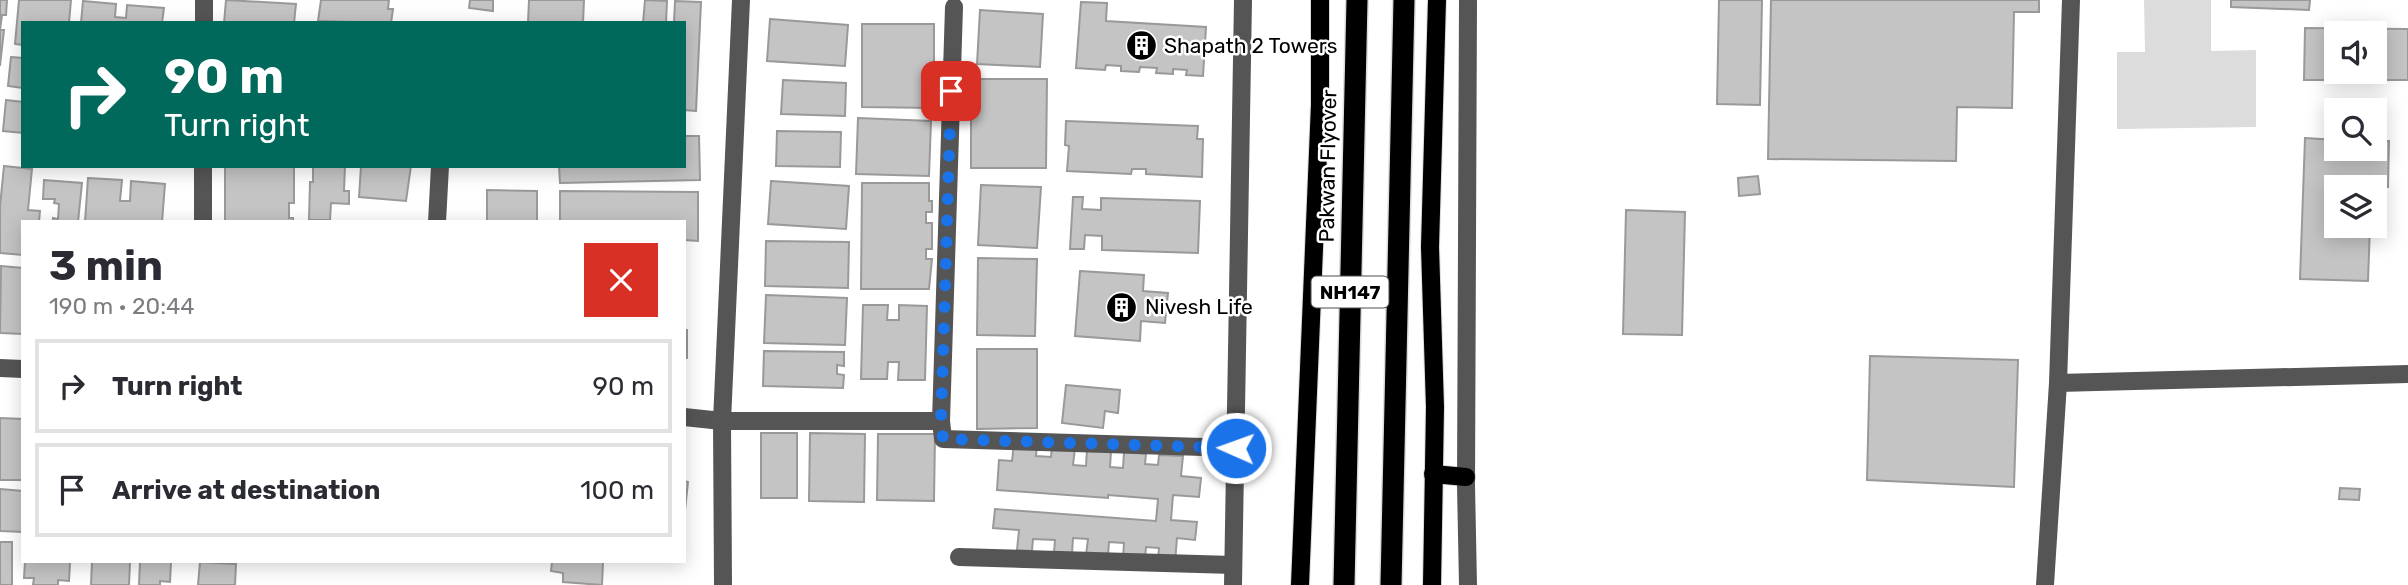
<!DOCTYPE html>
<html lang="en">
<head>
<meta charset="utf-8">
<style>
	body { margin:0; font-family:Rubik,sans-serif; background:#f7f7f7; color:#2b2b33; height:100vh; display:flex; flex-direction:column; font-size:26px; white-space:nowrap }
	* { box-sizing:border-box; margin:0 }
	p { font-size:23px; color:#7c7c81 }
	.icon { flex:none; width:38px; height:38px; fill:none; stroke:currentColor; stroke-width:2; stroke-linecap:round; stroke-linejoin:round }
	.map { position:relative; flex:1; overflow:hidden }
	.details { position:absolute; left:21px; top:220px; width:665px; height:343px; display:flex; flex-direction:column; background:#fff; border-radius:0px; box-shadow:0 4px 18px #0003 }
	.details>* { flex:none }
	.banner { position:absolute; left:21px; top:21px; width:665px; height:147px; border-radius:0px; box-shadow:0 4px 18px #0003; background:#00695c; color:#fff; overflow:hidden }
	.buttons { position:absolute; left:2324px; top:21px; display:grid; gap:14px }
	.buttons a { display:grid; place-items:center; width:63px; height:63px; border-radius:0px; background:#fff; box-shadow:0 4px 18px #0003; font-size:35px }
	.pin { position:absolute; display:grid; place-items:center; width:60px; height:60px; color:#fff; margin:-30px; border-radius:14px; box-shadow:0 4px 10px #0006 }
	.me { position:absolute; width:77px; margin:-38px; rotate:272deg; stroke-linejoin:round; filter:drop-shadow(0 0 5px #0008) }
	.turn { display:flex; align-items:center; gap:24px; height:147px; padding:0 28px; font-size:32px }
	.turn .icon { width:91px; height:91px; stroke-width:2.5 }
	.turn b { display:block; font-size:49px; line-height:60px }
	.round { display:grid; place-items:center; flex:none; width:74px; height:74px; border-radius:0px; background:#f7f7f7 }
	.overview { display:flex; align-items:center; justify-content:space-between; height:119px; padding:0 28px }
	h1 { font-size:42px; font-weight:700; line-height:52px }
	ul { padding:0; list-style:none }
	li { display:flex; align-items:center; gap:21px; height:94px; margin:0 14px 10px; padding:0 14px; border:4px solid #e1e1e2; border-radius:0px }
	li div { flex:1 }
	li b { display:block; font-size:26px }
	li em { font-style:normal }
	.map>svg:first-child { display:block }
</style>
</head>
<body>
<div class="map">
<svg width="2408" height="585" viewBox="0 0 2408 585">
	<rect width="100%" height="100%" fill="#fff"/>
	<polygon fill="#dcdcdc" points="2144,0 2211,0 2211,51 2256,50 2256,127 2117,129 2117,52 2145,52"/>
	<g fill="#c4c4c4" stroke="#999" stroke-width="2" fill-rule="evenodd">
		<polygon points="0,0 7,0 6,15 2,15 0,30 4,30 0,66"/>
		<polygon points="19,0 71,0 69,23 23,23 23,45 15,44"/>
		<polygon points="226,0 296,4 294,23 224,23"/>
		<polygon points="321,0 389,0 388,9 393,9 391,23 318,21"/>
		<polygon points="470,0 493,0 493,11 469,8"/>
		<polygon points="529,0 584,0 583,23 528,23"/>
		<polygon points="645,0 667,1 666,23 643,23"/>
		<polygon points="1719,0 1762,0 1760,105 1717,104"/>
		<polygon points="1771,0 2039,0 2039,12 2014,12 2012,108 1957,107 1956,161 1768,159"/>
		<polygon points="2231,0 2310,0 2309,10 2231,7"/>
		<polygon points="83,1 116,4 115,17 126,18 127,5 164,8 162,23 81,23"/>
		<polygon points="675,1 701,2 696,111 684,110 684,23 674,23"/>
		<polygon points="1081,2 1107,3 1106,21 1206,27 1203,76 1186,75 1187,70 1173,69 1173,74 1156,73 1157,68 1140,67 1139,72 1121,71 1121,66 1106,65 1105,70 1076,68"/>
		<polygon points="980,10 1043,14 1040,67 977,64"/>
		<polygon points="770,19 848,25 845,66 767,61"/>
		<polygon points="862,24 934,24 934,108 862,107"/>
		<path d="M2305,28L2408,29V80H2304ZM2336,33H2375V72H2336Z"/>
		<polygon points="11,57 23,58 23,88 8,86"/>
		<polygon points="971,79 1047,79 1046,168 971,168"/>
		<polygon points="783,80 846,83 845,116 781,114"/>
		<polygon points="6,100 23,102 23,133 3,131"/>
		<polygon points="858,118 931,121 929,176 856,174"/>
		<polygon points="1066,121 1198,126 1197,139 1203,139 1202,177 1146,174 1146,169 1132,169 1131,174 1067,171 1069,146 1065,145"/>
		<polygon points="777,131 841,132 840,167 776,166"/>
		<polygon points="684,136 699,136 700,180 560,183 559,166 684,166"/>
		<polygon points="2305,138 2336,140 2336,149 2375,149 2375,141 2389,141 2388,187 2336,187 2336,226 2370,226 2368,281 2300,279"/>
		<polygon points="4,166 32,169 28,210 40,211 39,222 23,222 23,255 0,253 0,206"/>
		<polygon points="225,166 294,166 294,203 289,203 289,218 293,218 293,222 225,222"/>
		<polygon points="313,166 345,166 344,191 349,191 349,204 331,203 330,220 309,220 310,182 313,182"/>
		<polygon points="361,166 411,166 406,201 359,197"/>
		<polygon points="1758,176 1760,194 1739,196 1738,178"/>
		<polygon points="88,178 122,180 120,201 130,201 131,181 165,184 162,222 85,222"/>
		<polygon points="44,180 82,183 78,222 53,222 53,218 58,219 59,204 54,203 55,199 43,199"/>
		<polygon points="771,181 849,186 846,229 768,224"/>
		<polygon points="862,183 929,183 929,201 932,201 932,212 926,212 926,223 932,223 932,249 926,249 926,259 932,259 929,289 861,289"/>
		<polygon points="981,185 1041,187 1037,248 978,245"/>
		<polygon points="487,190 537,191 537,222 487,222"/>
		<polygon points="560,191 698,192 698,241 684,240 684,222 560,222"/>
		<polygon points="1073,197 1083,197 1082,209 1101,210 1101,198 1200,201 1198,253 1102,250 1102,236 1085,235 1084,249 1070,249"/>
		<polygon points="1626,210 1685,212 1682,335 1623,334"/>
		<polygon points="766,241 849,242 848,288 765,286"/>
		<polygon points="684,253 685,330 687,330 687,358 684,358"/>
		<polygon points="978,258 1037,259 1035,336 977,335"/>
		<polygon points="1,266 23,268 23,334 0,333"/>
		<polygon points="1080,271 1144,275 1143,291 1168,293 1165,323 1141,321 1140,341 1075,336"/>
		<polygon points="766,295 847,298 845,345 764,343"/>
		<polygon points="863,305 888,305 887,320 899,320 899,305 927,306 925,380 898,380 899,362 888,362 887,379 861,379"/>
		<polygon points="977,349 1037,349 1037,428 977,429"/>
		<polygon points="764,351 844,352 844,366 837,365 837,374 844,375 843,388 763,386"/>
		<polygon points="1870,356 2018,360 2014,487 1867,480"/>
		<polygon points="1066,385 1120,390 1118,413 1105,411 1103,428 1062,423"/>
		<polygon points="0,418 23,419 23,480 0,480"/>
		<rect x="761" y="433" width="36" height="65"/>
		<polygon points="810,433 865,434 864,502 809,501"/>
		<polygon points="878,434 935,434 934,501 877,500"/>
		<polygon points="1014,443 1037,445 1036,456 1051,457 1052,446 1075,448 1073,465 1086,466 1087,449 1111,451 1110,467 1123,468 1124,452 1146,454 1145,464 1158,465 1159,455 1183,456 1181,476 1201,478 1199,497 1173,495 1171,520 1197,522 1195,540 1177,538 1175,562 1158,560 1159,548 1146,547 1145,559 1123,558 1124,543 1109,542 1108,556 1086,555 1088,539 1073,538 1072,554 1054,552 1055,540 1033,539 1032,551 1017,550 1019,530 993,528 995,509 1156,521 1158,499 1108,495 1108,498 997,490 999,460 1012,461"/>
		<polygon points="684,481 688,482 684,519"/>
		<polygon points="2340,488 2360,489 2359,500 2339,499"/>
		<polygon points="0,489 23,491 23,532 0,531"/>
		<rect x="0" y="542" width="12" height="43"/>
		<polygon points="25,562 70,562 69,581 58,580 58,585 33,585 34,578 24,578"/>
		<polygon points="92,562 130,562 129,585 91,585"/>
		<polygon points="140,562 171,562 170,582 160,581 160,585 139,585"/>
		<polygon points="200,562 236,564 235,585 198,585"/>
		<polygon points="552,562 603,562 602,585 563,582 563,573 551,571"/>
	</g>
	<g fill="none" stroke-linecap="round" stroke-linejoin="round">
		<defs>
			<g id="major">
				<polyline points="1433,474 1466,477"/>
				<polyline points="1300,585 1320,104 1320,0"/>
				<polyline points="1432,585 1435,407 1430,247 1437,0"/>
			</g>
			<g id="highway">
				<polyline points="1344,585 1357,0"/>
				<polyline points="1391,585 1404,0"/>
			</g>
		</defs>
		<use href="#major" stroke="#dbdbdb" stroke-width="20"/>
		<use href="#highway" stroke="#dbdbdb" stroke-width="24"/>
		<g stroke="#555" stroke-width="18">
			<polyline points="204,23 204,0"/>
			<polyline points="203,222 203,166"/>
			<polyline points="437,222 440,166"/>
			<polyline points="0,368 23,369"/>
			<polyline points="2058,383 2408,374"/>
			<polyline points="684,417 722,421 941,421 954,7"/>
			<polyline points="941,421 943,439 1236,448"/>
			<polyline points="959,557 1233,565"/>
			<polyline points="723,585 722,421 741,0"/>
			<polyline points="1233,585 1243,0"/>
			<polyline points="1468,585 1466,485 1468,0"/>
			<polyline points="2045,585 2058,383 2071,0"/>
		</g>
		<use href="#major" stroke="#000" stroke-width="18"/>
		<use href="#highway" stroke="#000" stroke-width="21"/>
	</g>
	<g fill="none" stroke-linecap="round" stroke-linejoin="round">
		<polyline stroke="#1a73e8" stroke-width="12" stroke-dasharray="0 21.6" points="951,91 941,421 943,439 1236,448"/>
	</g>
	<defs>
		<symbol id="building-disc" viewBox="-11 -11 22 22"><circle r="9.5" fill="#000" stroke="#fff"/><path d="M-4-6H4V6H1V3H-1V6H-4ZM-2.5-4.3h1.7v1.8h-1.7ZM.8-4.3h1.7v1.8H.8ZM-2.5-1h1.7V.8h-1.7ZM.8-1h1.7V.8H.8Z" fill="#fff"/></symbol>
	</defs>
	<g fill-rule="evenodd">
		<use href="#building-disc" x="1124" y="28" width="35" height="35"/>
		<use href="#building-disc" x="1104" y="290" width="35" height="35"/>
	</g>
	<g text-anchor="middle" stroke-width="5" stroke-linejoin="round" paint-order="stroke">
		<rect fill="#fff" stroke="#4c4c4c" stroke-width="2" x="1311.5" y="276.5" width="77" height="31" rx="5"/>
		<g font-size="19" font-weight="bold" fill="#000">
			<text x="1350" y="299">NH147</text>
		</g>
		<g font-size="21" fill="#000" stroke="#fff" text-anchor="start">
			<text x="1164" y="53">Shapath 2 Towers</text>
			<text x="1145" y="314">Nivesh Life</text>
		</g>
		<g font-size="21" fill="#000" stroke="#fff">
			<text transform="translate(1328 166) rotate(-89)" y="7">Pakwan Flyover</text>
		</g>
	</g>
</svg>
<div class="buttons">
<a><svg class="icon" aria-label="sound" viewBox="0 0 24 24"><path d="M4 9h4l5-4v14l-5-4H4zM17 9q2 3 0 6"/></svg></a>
<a><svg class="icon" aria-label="search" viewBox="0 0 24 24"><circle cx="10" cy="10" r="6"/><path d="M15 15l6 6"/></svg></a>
<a><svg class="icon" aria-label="layers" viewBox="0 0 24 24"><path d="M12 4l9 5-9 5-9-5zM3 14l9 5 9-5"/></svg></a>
</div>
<div class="pin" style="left:951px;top:91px;background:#d93025"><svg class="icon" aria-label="arrive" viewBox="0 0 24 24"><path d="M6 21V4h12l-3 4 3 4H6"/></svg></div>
<svg class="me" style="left:1236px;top:448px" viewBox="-20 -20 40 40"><circle r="17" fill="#1a73e8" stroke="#fff" stroke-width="3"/><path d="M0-11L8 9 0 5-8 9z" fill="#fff"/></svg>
<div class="banner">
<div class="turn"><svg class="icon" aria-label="right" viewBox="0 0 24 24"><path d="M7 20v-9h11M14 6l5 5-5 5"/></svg><div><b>90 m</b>Turn right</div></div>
</div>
<section class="details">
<div class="overview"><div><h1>3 min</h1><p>190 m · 20:44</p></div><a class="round" style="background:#d93025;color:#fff"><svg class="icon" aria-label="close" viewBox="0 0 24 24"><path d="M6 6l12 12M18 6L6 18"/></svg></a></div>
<ul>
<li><svg class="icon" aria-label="right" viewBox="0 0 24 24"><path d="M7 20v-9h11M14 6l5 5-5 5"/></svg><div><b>Turn right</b></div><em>90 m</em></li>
<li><svg class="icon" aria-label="arrive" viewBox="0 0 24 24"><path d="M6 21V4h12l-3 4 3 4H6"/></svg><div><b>Arrive at destination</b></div><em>100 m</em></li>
</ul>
</section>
</div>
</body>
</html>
